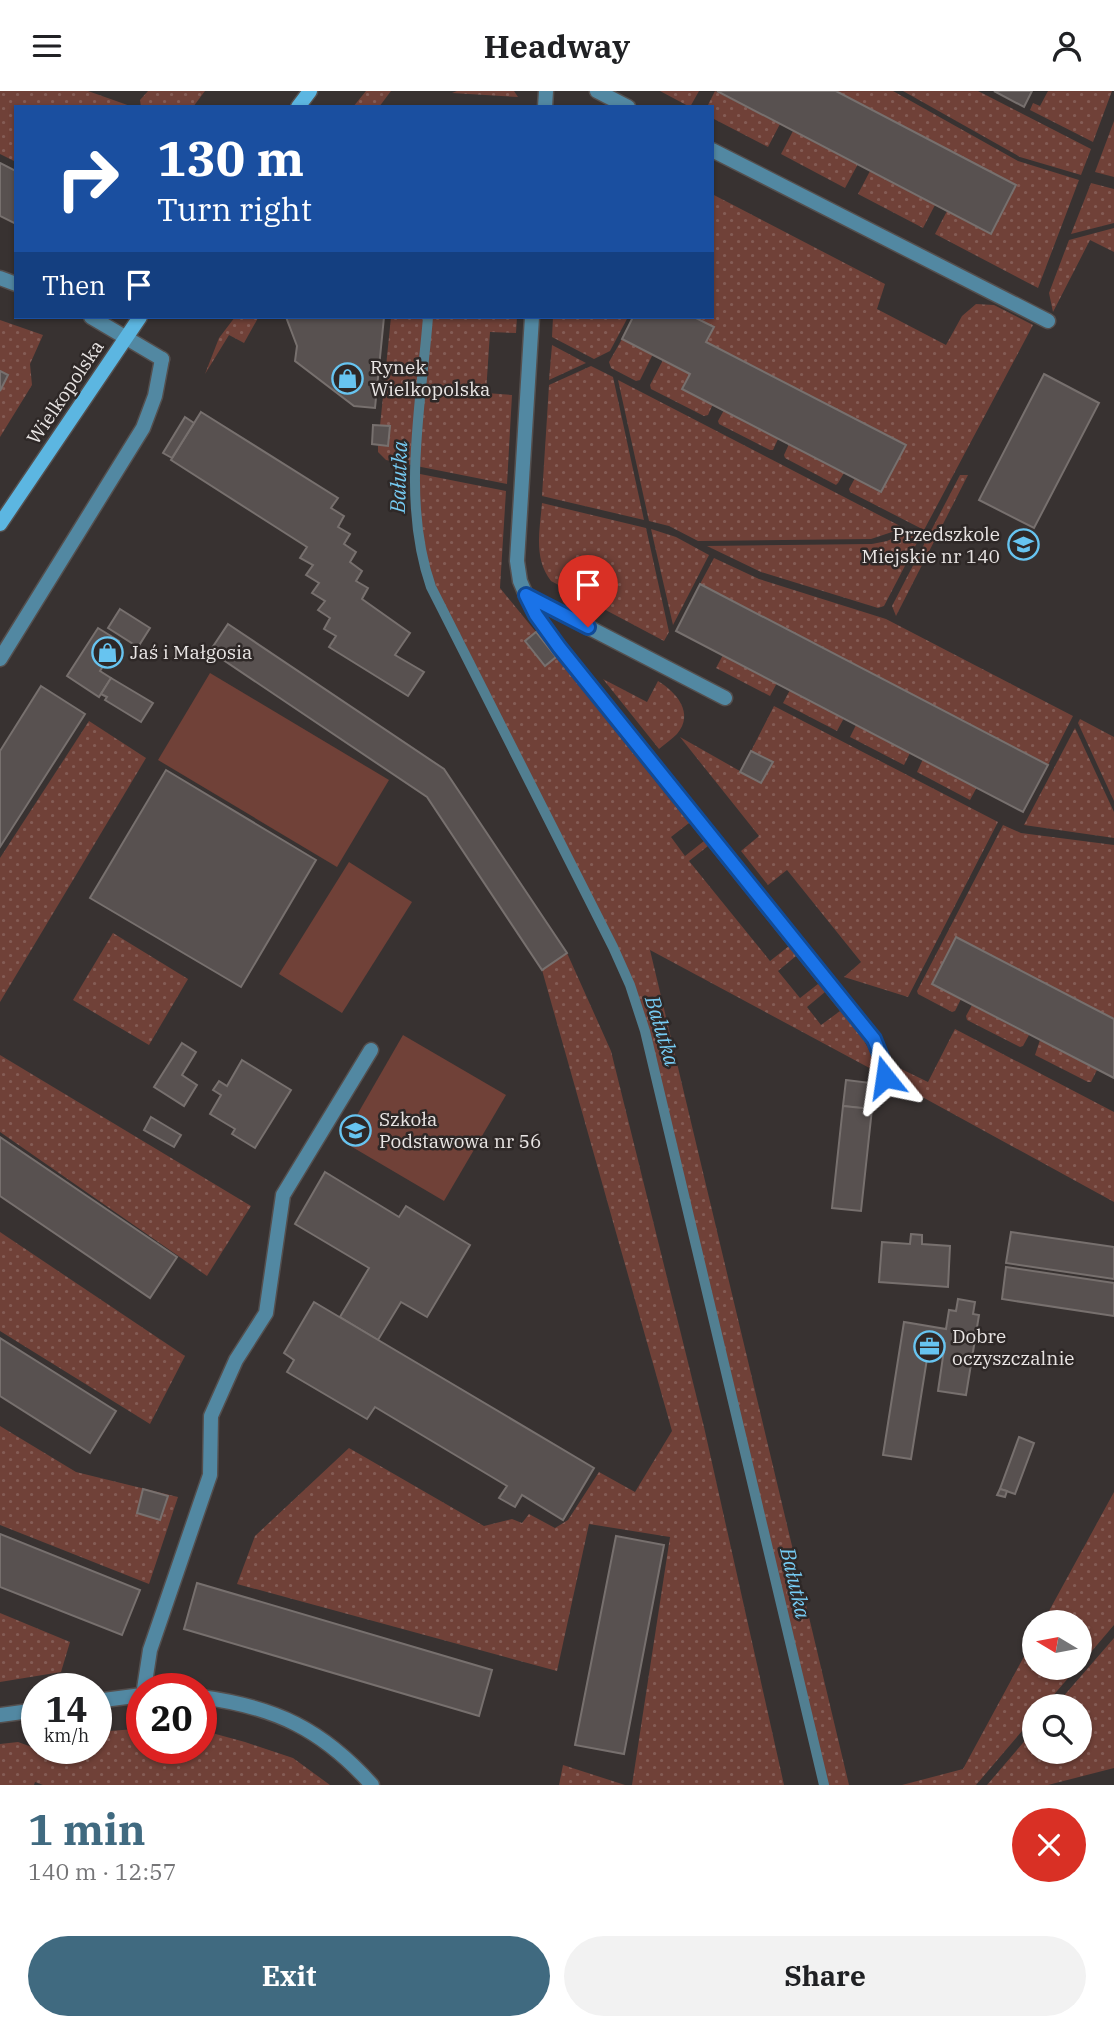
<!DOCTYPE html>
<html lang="en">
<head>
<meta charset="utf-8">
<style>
	body { margin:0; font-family:"IBM Plex Serif",serif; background:#f2f2f2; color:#202124; height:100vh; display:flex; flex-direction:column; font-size:26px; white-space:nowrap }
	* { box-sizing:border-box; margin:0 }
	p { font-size:23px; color:#757577 }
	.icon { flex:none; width:38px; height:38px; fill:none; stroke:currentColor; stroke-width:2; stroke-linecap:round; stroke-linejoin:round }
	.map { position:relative; height:1694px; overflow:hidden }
	.panel { display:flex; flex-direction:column; background:#fff; flex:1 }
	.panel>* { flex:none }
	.banner { position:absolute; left:14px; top:14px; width:700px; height:214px; border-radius:0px; box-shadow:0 2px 5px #0004; background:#1a4fa0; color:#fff; overflow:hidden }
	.needle { width:46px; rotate:280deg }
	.buttons { position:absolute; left:1022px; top:1519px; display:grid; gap:14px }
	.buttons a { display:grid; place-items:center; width:70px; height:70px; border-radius:50%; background:#fff; box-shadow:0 2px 5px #0004; font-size:35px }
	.speed { position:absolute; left:21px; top:1582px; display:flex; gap:14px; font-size:35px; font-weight:700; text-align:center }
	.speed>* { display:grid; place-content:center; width:91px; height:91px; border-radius:50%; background:#fff; box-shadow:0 2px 5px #0004; line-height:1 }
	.speed small { font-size:18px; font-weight:400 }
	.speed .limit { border:10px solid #d22; background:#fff; color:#111 }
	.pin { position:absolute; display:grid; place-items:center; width:60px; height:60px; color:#fff; margin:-72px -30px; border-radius:50% 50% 50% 0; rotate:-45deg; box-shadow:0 0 7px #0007 }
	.pin .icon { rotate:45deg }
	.me { position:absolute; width:77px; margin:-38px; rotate:345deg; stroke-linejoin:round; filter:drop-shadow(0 0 5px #0008) }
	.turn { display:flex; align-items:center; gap:24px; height:147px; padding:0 28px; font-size:32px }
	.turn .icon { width:91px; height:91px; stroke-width:2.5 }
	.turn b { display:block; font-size:49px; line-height:60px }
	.then { display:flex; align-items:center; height:66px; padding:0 28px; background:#0003; gap:14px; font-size:26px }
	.round { display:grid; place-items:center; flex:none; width:74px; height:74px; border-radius:37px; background:#f2f2f2 }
	.headline { display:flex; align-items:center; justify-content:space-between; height:119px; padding:0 28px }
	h1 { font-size:42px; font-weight:700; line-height:52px; color:#406a80 }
	.primary-button { display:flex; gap:14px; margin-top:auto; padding:14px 28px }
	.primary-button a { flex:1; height:80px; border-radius:42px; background:#406a80; color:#fff; font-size:28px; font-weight:700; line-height:80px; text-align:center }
	.primary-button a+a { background:#f2f2f2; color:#202124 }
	header { display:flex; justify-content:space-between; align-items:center; height:91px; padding:0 28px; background:#fff; font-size:32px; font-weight:700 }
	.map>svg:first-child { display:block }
</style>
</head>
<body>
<header><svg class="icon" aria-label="menu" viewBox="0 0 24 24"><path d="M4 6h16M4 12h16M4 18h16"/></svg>Headway<svg class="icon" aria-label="person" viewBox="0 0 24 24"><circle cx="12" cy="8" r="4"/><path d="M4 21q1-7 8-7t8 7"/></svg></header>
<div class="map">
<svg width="1114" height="1694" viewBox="0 0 1114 1694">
	<defs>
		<pattern id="grass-dots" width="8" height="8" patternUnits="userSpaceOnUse" patternTransform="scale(1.75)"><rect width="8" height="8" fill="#704138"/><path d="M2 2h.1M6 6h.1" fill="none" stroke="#845c55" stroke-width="1.8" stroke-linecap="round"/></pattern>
	</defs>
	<rect width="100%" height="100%" fill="#383231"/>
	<g fill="url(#grass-dots)">
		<polygon points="0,0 88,0 133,16 16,16 16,71 0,63"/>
		<polygon points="148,0 205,0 193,16 141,16 140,9"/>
		<polygon points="366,0 391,0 379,16 353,16"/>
		<polygon points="457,0 514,0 518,6 452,2"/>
		<polygon points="660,0 699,0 690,16"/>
		<polygon points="715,0 780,33 768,56 712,27 712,16 707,16"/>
		<polygon points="836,0 893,0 1018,70 1079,89 1038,197 935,143 947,120 991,142 1016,94"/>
		<polygon points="903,0 978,0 1091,58 1081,84 1020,66"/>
		<polygon points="1048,0 1112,0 1093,51 1030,19 1033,12 1040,15"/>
		<polygon points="1114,30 1114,86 1095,81"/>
		<polygon points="793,40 858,73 845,97 781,63"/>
		<polygon points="870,80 935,114 923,137 858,103"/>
		<polygon points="1091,92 1114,98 1114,132 1071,143"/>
		<polygon points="712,103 885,193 877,218 946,254 962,225 976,213 994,214 1033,234 924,439 850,401 849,398 855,387 881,401 905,354 706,251 714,236 694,226 712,226"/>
		<polygon points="1114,137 1114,161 1090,149 1053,221 1049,202 1069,149"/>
		<polygon points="235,226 258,227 244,252 229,244 205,283 219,247"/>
		<polygon points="391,226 517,226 516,242 490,241 486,302 512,304 507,393 386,369 378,361 378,354 388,354 390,336 380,335"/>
		<polygon points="553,226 628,226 610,260 594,268 552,246"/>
		<polygon points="0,229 43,244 30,273 32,294 0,346"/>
		<polygon points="622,248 653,263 640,289 636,290 611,277 609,271"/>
		<polygon points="552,254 586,272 549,289"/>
		<polygon points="663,269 690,283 682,298 713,313 708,324 704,325 651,298 650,294"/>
		<polygon points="591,275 613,286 644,429 542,405 549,294"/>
		<polygon points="618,289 904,437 871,448 698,450 669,435 649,430"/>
		<polygon points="724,319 778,348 773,359 770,359 719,333 718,330"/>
		<polygon points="789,353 844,382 838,392 836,394 785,367 784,364"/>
		<path d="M415,382L506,400L500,497L536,541L525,551L544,574L556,566L689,732L671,746L685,765L704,750L708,755L689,770L770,870L789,855L796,865L778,880L800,907L818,893L825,901L807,916L821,934L840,920C856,939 872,954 875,980L650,859L849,1694H824L645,940L630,894L431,496C418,458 414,422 415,382Z"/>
		<polygon points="960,384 968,384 896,525 892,515"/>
		<path d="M542,412L646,437L669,541L664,550L551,490C533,467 540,438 542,412Z"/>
		<polygon points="651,438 676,446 709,464 673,534"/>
		<polygon points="909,440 920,446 884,515 878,517 761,481 707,455 872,453 887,450"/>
		<polygon points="714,467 759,488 886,528 1073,625 1048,674 700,493"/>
		<polygon points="723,564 777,592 770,605 716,577"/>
		<path d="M603,588L647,611L658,590C676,601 695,622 677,643C672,648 665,653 659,658Z"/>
		<polygon points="790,599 844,627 837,640 783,612"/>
		<polygon points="774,615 998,731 908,906 844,886 861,871 787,779 768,794 741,760 759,745 680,646 761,692 772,671 751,660"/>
		<polygon points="1080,628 1114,646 1114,710 1078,632"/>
		<polygon points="89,630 146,667 0,911 0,767"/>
		<polygon points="856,634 910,662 904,674 850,646"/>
		<polygon points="1075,637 1114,721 1114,747 1024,734"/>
		<polygon points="923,668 977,696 970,709 917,681"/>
		<polygon points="1003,734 1021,742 1114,754 1114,928 956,846 932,893 961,908 955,920 952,921 918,903 917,900"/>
		<polygon points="113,842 188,888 149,954 73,909"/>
		<polygon points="567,862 611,960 704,1336 784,1694 632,1694 670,1446 589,1433 557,1580 237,1493 255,1445 349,1357 484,1435 512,1428 522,1432 529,1423 555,1437 568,1429 599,1381 635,1401 672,1340 542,879"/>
		<polygon points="972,914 1029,944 1023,955 1020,956 967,929 966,925"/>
		<polygon points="955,938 1114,1021 1114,1111 895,991 893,974 928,991"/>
		<polygon points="1040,949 1097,979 1091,991 1088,991 1035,964"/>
		<polygon points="0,964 251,1115 207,1185 0,1041"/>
		<polygon points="0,1141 185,1265 150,1333 0,1240"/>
		<polygon points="0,1335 76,1381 178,1406 149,1493 0,1434"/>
		<polygon points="1114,1401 1114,1534 1080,1574 1080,1531 1043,1531"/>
		<polygon points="0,1522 70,1551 61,1581 0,1591"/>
		<polygon points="1034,1547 1034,1577 1077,1577 1044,1615 1034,1615 1034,1626 976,1694 902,1694 963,1678"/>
		<polygon points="1114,1547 1114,1677 1048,1694 987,1694 1034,1639 1034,1661 1080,1661 1080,1615 1055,1615"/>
		<polygon points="136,1638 142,1638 142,1657 201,1657 201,1639 245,1651 293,1667 330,1694 43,1694 35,1691 34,1694 0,1694 0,1653 18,1651 57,1665 62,1657 96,1657 96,1641"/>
		<polygon points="563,1674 625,1694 559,1694"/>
	</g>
	<g fill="#704138">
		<polygon points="210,582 389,689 337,776 158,669"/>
		<polygon points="349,771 412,811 342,922 279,883"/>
		<polygon points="403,944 506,1004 444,1110 342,1050"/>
	</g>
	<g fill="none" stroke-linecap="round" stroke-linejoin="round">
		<path stroke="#527f91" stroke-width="10" d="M428,226C421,315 401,410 431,496L613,856L630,894L645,940L824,1694"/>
	</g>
	<g fill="#585150" stroke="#77706e" stroke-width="2">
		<polygon points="717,0 836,0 1016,94 991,143"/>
		<polygon points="994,0 1032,0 1024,16"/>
		<polygon points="0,72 16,80 16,133 0,125"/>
		<polygon points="286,226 384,226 375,317 354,315 295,270 297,255"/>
		<polygon points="633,226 694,226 714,236 706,251 906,354 881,401 682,298 690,283 622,248"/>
		<polygon points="0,280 8,284 0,300"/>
		<polygon points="1044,283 1099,312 1034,437 979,409"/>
		<polygon points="201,321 338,407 331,417 344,425 338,436 350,443 344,453 356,461 350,471 362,480 356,490 368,497 362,508 410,542 395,564 424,581 408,605 329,556 336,545 324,538 330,527 318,519 325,510 312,502 319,492 306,484 313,474 300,467 307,456 171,369"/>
		<polygon points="185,326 194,332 172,367 163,362"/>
		<polygon points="373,334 390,335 388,355 372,353"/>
		<polygon points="700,493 1048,674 1023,721 676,540"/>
		<polygon points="120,518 150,537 138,556 108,537"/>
		<polygon points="228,533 444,678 567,862 542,879 427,706 210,560"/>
		<polygon points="98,537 119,550 100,580 111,587 99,606 67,585"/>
		<polygon points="536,541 556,566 545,575 525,550"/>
		<polygon points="111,587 153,612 141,631 105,609 107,606 101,603"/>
		<polygon points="41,595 85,623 0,756 0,660"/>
		<polygon points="751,660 773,671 761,692 740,681"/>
		<polygon points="166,679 316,769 241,896 90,807"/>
		<polygon points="956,846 1114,928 1114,987 932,893"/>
		<polygon points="182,952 196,961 182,984 197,994 184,1015 154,996"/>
		<polygon points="242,969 291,999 255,1057 232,1043 235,1038 210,1023 221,1004 213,999 219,990 227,995"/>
		<polygon points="846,989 871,992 868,1018 843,1015"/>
		<polygon points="843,1015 872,1018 861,1120 832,1117"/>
		<polygon points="151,1026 181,1044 174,1056 144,1039"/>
		<polygon points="0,1046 177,1166 150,1207 0,1105"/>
		<polygon points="325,1081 399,1126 406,1115 470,1154 427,1226 401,1211 378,1249 340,1226 369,1177 295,1133"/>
		<polygon points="1011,1141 1114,1156 1114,1188 1006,1172"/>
		<polygon points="911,1143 922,1144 922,1153 950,1155 948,1196 879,1191 882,1151 910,1153"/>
		<polygon points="1006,1176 1114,1192 1114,1225 1002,1208"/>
		<polygon points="958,1208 975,1211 973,1223 979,1224 966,1304 938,1300 945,1252 930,1249 911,1368 883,1364 904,1231 946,1238 949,1219 956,1220"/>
		<polygon points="314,1211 594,1377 563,1429 522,1404 515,1416 499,1407 507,1395 375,1316 367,1328 287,1281 294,1269 284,1262"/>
		<polygon points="0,1247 116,1320 90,1362 0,1305"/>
		<polygon points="1019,1346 1034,1352 1015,1403 1000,1398"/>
		<polygon points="143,1398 168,1405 160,1429 137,1422"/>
		<polygon points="1000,1398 1007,1400 1005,1406 997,1404"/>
		<polygon points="0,1443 140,1499 122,1544 0,1496"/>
		<polygon points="616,1445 664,1454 624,1663 575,1654"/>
		<polygon points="197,1492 492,1579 479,1625 184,1538"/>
	</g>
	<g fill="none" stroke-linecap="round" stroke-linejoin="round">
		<defs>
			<g id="lane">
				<polyline points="597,0 628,16"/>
				<polyline points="712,59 1048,230"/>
				<polyline points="0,568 143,337 155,305 162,268"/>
				<polyline points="725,607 526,504 536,524 559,556 874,949 882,968 885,986"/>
				<polyline points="144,1598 150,1559 210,1384 211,1325 236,1269 266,1222 283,1104 371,959"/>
			</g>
			<g id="street">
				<polyline points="545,16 546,0"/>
				<polyline points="0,187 16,193"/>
				<polyline points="91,226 162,268"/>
				<polyline points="526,504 520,490 517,470 532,226"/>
				<path d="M201,1606C275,1616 322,1638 372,1694"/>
				<polyline points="96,1610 142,1604"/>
				<polyline points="0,1624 37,1619"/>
			</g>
			<g id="secondary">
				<polyline points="298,16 310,0"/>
				<polyline points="0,433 140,226"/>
			</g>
		</defs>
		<use href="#lane" stroke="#544f4e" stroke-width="17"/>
		<use href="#street" stroke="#544f4e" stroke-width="17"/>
		<use href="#secondary" stroke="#544f4e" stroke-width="17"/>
		<use href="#lane" stroke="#5288a2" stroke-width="14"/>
		<use href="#street" stroke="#5288a2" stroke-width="14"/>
		<use href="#secondary" stroke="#5cb6e1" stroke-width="14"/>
	</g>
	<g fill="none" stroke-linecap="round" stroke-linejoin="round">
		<defs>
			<polyline id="route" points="588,536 526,504 536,524 559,556 874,948 882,968 885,986"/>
		</defs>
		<use href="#route" stroke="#114b97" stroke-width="18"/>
		<use href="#route" stroke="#1a73e8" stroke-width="12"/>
	</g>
	<defs>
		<symbol id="shop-ring" viewBox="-11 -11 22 22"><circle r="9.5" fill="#2e2827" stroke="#67c4f0" stroke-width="1.5"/><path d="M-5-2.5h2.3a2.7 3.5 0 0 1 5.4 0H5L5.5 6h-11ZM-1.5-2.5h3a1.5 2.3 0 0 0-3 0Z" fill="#67c4f0"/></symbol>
		<symbol id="school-ring" viewBox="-11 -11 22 22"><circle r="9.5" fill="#2e2827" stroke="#67c4f0" stroke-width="1.5"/><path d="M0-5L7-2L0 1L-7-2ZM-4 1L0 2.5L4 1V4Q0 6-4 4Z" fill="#67c4f0"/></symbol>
		<symbol id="office-ring" viewBox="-11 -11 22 22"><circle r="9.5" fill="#2e2827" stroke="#67c4f0" stroke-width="1.5"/><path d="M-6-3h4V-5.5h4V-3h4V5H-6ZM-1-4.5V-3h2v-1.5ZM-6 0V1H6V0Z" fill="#67c4f0"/></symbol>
	</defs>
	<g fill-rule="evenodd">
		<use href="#shop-ring" x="330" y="270" width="35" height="35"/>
		<use href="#school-ring" x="1006" y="436" width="35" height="35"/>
		<use href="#shop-ring" x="90" y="544" width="35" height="35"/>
		<use href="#school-ring" x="338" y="1022" width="35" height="35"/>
		<use href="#office-ring" x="912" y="1238" width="35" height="35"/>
	</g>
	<g text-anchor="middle" stroke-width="5" stroke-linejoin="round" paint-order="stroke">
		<g font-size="19" fill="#e9e5e4" stroke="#2e2827" text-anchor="start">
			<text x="370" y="283">Rynek<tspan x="370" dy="22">Wielkopolska</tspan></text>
			<text x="1000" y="450" text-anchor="end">Przedszkole<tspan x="1000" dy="22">Miejskie nr 140</tspan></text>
			<text x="130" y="568">Jaś i Małgosia</text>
			<text x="379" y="1035">Szkoła<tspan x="379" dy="22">Podstawowa nr 56</tspan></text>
			<text x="952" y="1252">Dobre<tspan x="952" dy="22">oczyszczalnie</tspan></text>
		</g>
		<g font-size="19" fill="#e9e5e4" stroke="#2e2827">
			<text transform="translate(65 301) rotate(-56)" y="7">Wielkopolska</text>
		</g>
		<g font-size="21" font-style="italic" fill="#76cbf3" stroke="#2e2827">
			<text transform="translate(399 386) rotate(-88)" y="7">Bałutka</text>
			<text transform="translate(662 940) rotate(73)" y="7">Bałutka</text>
			<text transform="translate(795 1492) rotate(77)" y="7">Bałutka</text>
		</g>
	</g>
</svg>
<div class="buttons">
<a><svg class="needle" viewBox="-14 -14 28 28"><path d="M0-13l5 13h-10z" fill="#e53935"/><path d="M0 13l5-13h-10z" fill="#757577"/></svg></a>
<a><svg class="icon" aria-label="search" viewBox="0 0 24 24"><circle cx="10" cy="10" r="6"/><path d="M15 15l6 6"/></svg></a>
</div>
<div class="speed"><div>14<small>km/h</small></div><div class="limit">20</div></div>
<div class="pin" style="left:588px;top:536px;background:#d93025"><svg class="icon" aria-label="arrive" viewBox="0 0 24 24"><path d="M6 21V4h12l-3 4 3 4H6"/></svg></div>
<svg class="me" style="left:885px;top:986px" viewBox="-20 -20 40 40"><path d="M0-17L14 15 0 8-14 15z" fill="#1a73e8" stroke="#fff" stroke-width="4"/></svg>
<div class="banner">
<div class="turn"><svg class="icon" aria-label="right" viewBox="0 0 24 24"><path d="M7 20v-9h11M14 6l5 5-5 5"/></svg><div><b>130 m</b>Turn right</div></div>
<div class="then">Then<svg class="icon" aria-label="arrive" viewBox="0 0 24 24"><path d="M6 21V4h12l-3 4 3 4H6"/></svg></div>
</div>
</div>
<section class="panel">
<div class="headline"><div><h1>1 min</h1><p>140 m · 12:57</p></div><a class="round" style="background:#d93025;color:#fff"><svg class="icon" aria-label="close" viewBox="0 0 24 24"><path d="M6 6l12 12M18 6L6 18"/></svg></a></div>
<div class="primary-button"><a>Exit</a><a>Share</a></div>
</section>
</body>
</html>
